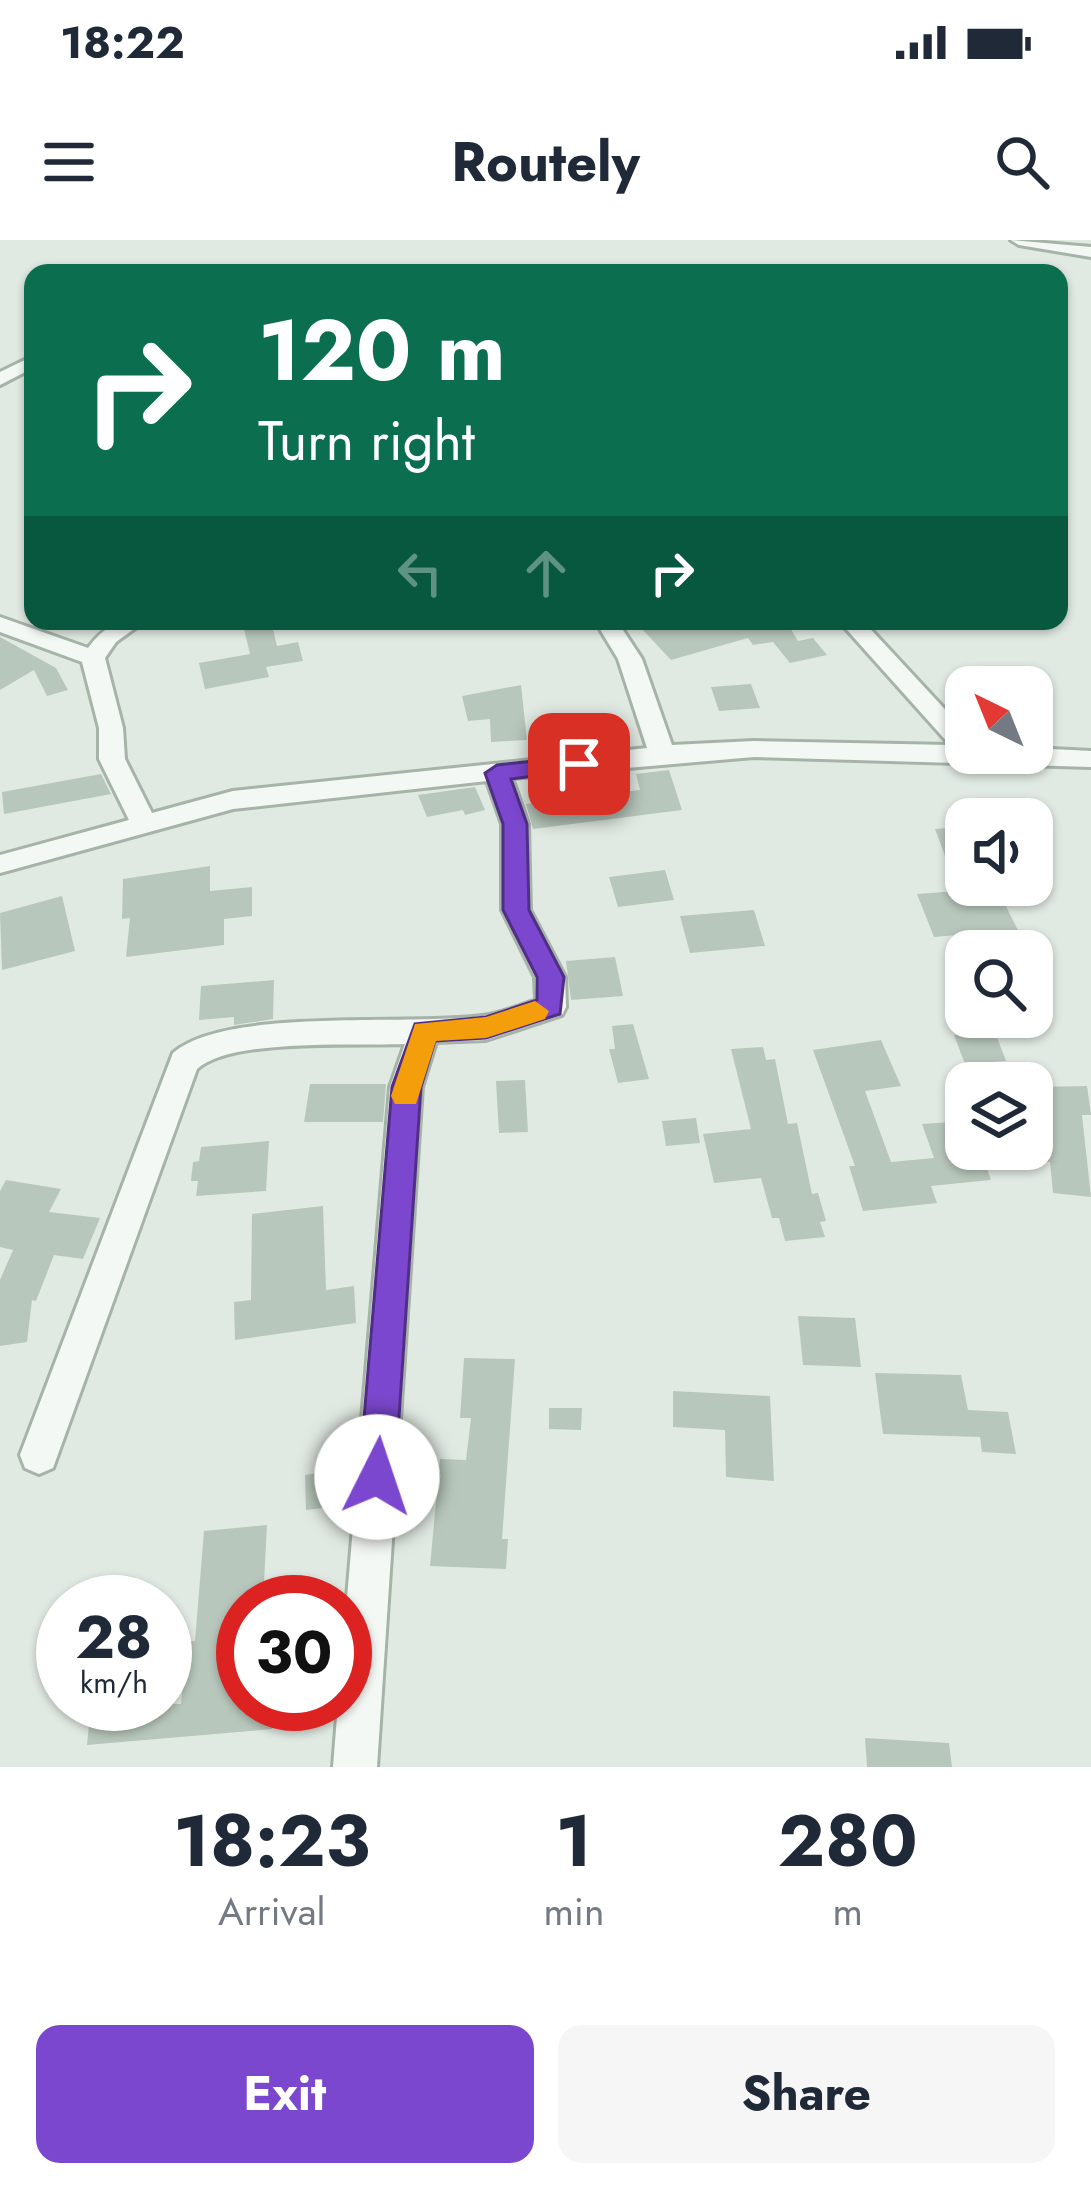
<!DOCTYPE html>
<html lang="en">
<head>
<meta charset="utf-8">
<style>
	body { margin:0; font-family:Jost,sans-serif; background:#f6f6f7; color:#1f2937; height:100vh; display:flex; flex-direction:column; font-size:45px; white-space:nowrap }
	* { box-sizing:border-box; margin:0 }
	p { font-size:39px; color:#747a83 }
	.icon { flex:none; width:66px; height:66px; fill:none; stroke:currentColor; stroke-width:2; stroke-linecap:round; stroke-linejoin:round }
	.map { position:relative; height:1527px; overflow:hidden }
	.sheet { display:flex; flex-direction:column; background:#fff; flex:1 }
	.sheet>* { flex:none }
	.banner { position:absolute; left:24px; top:24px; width:1044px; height:366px; border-radius:24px; box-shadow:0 3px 9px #0004; background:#0b6e4f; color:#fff; overflow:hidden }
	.needle { width:78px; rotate:317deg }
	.fabs { position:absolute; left:945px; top:426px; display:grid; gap:24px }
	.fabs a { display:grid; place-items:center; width:108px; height:108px; border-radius:24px; background:#fff; box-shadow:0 3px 9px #0004; font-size:60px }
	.speed { position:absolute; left:36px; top:1335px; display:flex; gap:24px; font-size:60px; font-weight:700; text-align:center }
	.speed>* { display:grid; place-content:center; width:156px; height:156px; border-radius:50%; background:#fff; box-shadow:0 3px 9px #0004; line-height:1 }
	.speed small { font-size:30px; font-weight:400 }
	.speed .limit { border:18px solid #d22; background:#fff; color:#111 }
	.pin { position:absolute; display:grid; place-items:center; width:102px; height:102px; color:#fff; margin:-51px; border-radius:24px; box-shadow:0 6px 18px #0006 }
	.me { position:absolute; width:132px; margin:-66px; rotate:4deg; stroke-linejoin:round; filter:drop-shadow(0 0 9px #0008) }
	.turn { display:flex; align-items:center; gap:42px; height:252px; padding:0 36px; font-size:54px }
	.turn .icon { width:156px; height:156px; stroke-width:2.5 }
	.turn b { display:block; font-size:84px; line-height:102px }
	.lanes { display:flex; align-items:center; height:114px; padding:0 36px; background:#0003; justify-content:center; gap:60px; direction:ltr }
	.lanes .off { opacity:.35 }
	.eta { display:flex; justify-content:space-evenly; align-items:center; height:204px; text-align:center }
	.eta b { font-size:72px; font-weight:700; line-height:84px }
	.primary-button { display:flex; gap:24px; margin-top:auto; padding:24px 36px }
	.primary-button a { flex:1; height:138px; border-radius:24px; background:#7b47ce; color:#fff; font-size:48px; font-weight:700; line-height:138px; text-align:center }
	.primary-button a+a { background:#f6f6f7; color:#1f2937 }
	.status { display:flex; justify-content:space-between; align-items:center; height:84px; padding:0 60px; background:#fff; direction:ltr }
	.status svg { height:33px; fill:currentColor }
	header { display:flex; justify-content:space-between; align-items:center; height:156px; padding:0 36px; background:#fff; font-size:54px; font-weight:700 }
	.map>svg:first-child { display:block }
</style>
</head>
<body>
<div class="status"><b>18:22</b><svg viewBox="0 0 49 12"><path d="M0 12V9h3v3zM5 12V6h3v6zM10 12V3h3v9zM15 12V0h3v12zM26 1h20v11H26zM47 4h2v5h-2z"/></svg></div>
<header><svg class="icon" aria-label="menu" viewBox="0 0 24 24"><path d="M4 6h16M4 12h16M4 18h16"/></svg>Routely<svg class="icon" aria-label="search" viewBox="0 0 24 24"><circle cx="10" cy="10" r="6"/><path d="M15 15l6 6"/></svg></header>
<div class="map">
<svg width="1091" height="1527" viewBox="0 0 1091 1527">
	<rect width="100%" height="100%" fill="#e1eae2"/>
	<g fill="#b8c7bb">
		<polygon points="664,381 786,381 798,401 813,398 827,415 790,423 773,402 753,405 748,398 671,420 641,388"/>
		<polygon points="272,385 277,406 298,402 303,421 266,427 269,437 205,449 199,423 250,414 244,389"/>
		<polygon points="0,397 56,428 68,450 47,456 34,430 0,450"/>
		<polygon points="751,444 760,468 719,471 711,447"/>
		<polygon points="521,445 527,500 491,502 490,479 468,481 462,456"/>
		<polygon points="669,530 682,570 533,589 526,564 640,550 636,534"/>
		<polygon points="101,534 111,554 4,574 2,552"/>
		<polygon points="475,547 485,570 465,575 463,570 427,577 418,555"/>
		<polygon points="966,587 966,645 995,645 1022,698 984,702 980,693 934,697 917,654 958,651 935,589"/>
		<polygon points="210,626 210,651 252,647 252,676 224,679 224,705 126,717 130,678 122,679 123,639"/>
		<polygon points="665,630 674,660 618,667 609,637"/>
		<polygon points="62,656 75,711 2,730 0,673"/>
		<polygon points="754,670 765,706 690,713 680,676"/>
		<polygon points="615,717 623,756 571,760 566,721"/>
		<polygon points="274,740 273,779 234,785 234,777 199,780 201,746"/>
		<polygon points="633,784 649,839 618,843 609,809 615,809 612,786"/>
		<polygon points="995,792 1006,821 965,824 954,795"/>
		<polygon points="881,800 901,846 865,851 891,922 934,918 922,884 966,881 966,909 980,909 991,940 931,946 937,963 863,971 849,926 855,926 813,810"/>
		<polygon points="763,807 766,820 775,819 788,884 797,883 812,954 818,953 826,981 820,982 825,997 785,1001 779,978 772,978 761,938 714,943 703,894 751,889 731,809"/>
		<polygon points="525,840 528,892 499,893 496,841"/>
		<polygon points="310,844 386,844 383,882 304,882"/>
		<polygon points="1087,846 1091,875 1082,875 1091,957 1053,953 1050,922 1032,921 1032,847"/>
		<polygon points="696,878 700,903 666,906 662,881"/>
		<polygon points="269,901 266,951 196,956 198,941 191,941 193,922 199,921 201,907"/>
		<polygon points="6,940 61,949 49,972 100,978 83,1019 54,1015 36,1061 32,1060 27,1102 0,1106 0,1040 13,1010 0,1007 0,951"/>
		<polygon points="323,966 326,1050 354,1046 356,1083 235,1100 234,1062 251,1060 252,974"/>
		<polygon points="798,1076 855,1078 861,1127 803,1125"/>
		<polygon points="464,1118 515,1119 502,1299 508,1299 506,1329 430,1326 440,1219 466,1220 471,1178 460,1178"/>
		<polygon points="875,1133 961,1135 968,1170 1008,1172 1016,1214 982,1212 980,1197 883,1194"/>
		<polygon points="673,1151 770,1156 774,1241 726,1237 725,1190 673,1187"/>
		<polygon points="549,1168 582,1168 581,1190 549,1189"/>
		<polygon points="349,1229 350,1265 306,1270 305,1235"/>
		<polygon points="267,1285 263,1362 243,1362 243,1464 273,1464 272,1489 87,1505 91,1464 181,1464 186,1402 195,1401 204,1291"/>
		<polygon points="865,1498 949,1503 952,1527 867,1527"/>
	</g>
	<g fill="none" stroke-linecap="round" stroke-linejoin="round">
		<defs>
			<g id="minor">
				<polygon points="1011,0 1091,7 1091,17 1019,5"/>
				<polygon points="33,116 33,128 0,145 0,132"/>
				<path d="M0,377L88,408C105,385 118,381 145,381L116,402L105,418L123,488L125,519L152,573L233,551L647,508L618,419L595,381H617L642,419L672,505L754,501L950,505L839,381H863L966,492V513H1032V508L1091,511V527L754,517L512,538L528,584L530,670L565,737L566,767L562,775L486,800L436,802L422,847L377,1527H333L338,1464H345V1382L390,847L405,804C356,806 231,798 197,829L53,1228L39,1234L25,1228L20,1215L173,813C226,767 407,786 482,776C500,774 519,766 536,760L535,737L502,670V584L487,541L233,569L0,633V615L129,580L99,519V488L82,422L0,392Z"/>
			</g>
		</defs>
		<use href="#minor" stroke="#a6b4a8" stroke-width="6"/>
		<use href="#minor" fill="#f4f8f5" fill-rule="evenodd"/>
	</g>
	<polygon fill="#7b47ce" stroke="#502e86" stroke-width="3" points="579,516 587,518 587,529 511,539 527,584 529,670 564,737 560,774 486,798 435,801 421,847 395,1237 389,1250 377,1255 364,1250 359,1237 392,847 415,784 486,777 537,760 537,737 503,670 503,584 485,533 497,525"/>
	<polygon fill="#f59e0b" points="535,761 549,771 545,779 486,798 436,801 416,864 395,864 391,856 415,784 486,777"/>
</svg>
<div class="fabs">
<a><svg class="needle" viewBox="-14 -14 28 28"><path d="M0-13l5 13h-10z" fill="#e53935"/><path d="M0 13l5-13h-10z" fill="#747a83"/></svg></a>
<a><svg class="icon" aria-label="sound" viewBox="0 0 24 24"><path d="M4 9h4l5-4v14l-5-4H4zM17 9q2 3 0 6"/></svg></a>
<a><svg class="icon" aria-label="search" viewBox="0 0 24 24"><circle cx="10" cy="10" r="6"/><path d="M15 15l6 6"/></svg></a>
<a><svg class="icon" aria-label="layers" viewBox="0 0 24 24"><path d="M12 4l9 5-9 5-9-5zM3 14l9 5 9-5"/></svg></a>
</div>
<div class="speed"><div>28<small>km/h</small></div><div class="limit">30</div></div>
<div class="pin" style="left:579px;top:524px;background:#d93025"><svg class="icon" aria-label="arrive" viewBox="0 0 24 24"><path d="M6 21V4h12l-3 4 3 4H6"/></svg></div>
<svg class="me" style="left:377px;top:1237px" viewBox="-20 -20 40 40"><circle r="19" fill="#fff"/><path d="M0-13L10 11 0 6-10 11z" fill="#7b47ce"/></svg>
<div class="banner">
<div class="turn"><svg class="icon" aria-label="right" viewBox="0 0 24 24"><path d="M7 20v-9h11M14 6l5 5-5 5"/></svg><div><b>120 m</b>Turn right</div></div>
<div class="lanes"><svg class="icon off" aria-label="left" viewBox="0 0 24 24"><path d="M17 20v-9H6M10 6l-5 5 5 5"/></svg><svg class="icon off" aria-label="ahead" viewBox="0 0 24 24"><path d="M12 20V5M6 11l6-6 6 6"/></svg><svg class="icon" aria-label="right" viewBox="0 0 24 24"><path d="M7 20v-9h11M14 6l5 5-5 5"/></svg></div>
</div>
</div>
<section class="sheet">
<div class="eta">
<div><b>18:23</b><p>Arrival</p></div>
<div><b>1</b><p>min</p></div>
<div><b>280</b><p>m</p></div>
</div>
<div class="primary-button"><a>Exit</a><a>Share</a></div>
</section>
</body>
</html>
